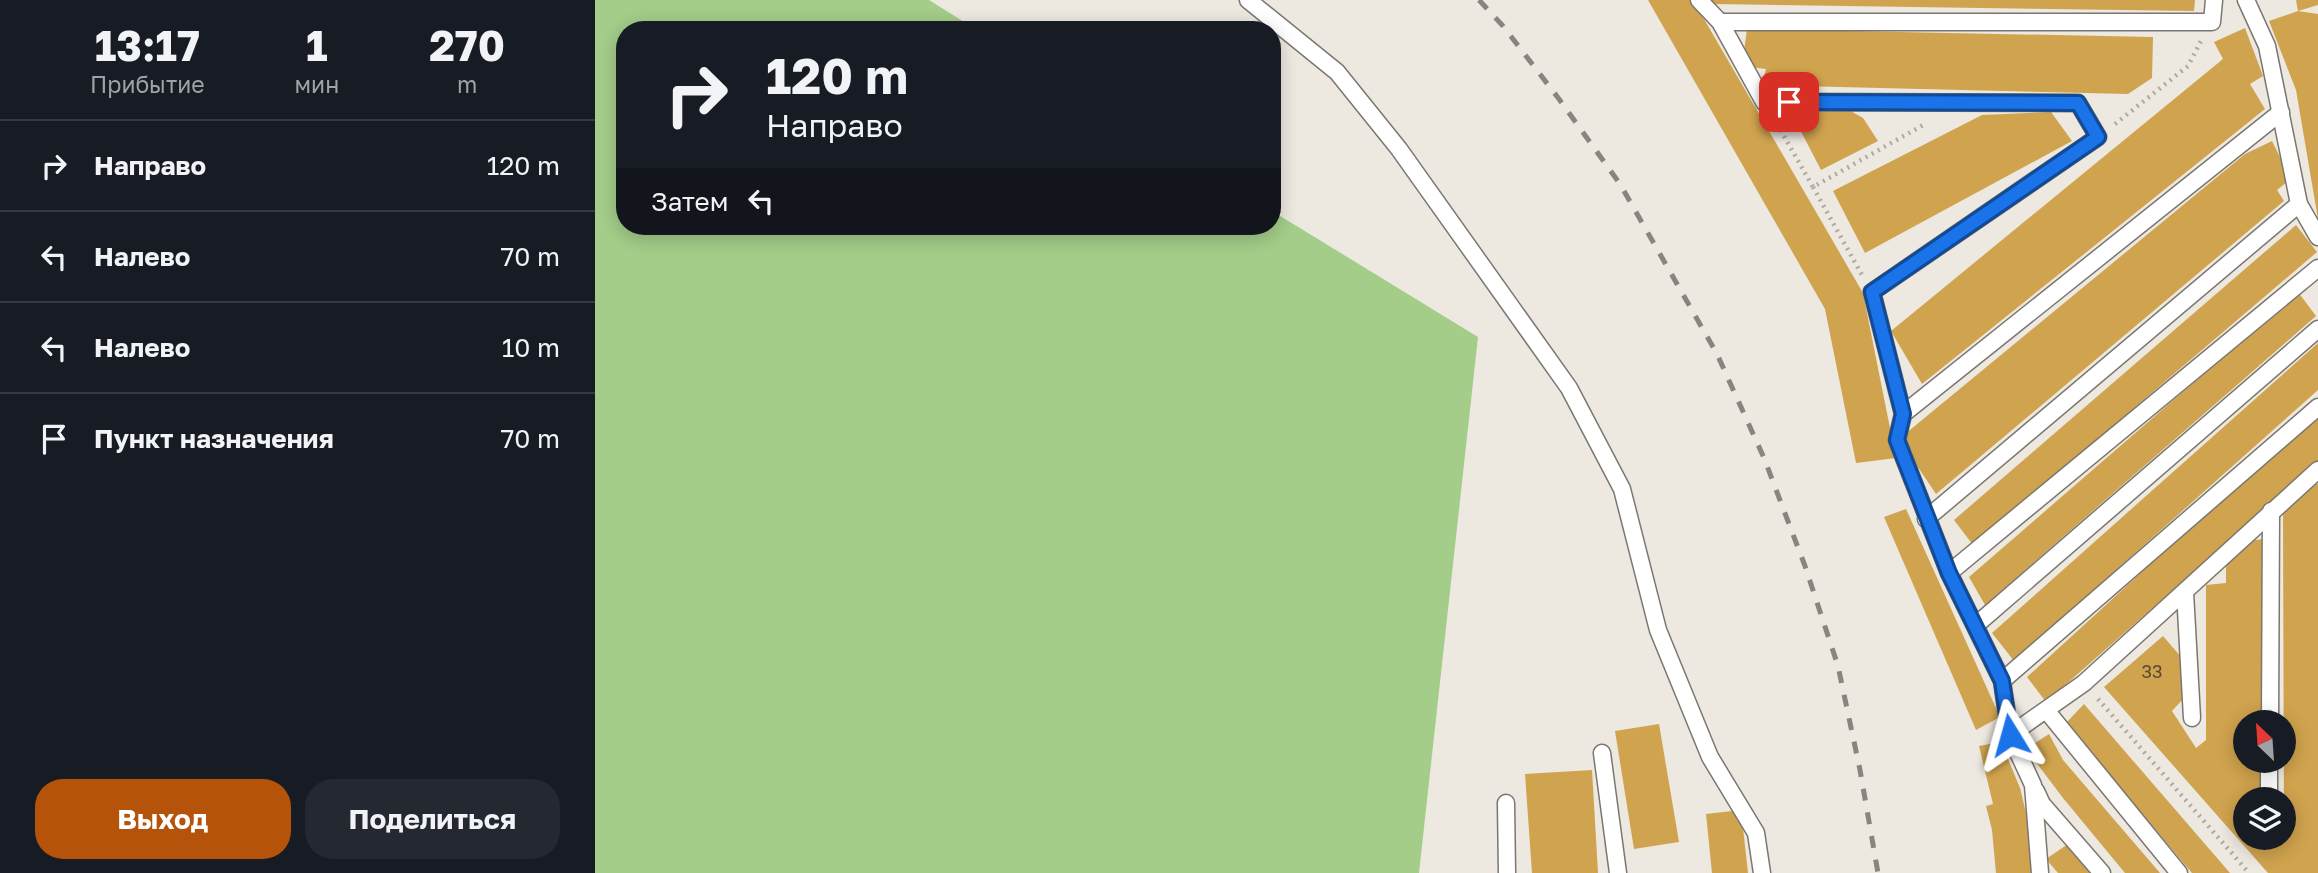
<!DOCTYPE html>
<html lang="ru">
<head>
<meta charset="utf-8">
<style>
	body { margin:0; font-family:"Golos Text",sans-serif; background:#242831; color:#f1f3f6; height:100vh; display:flex; flex-direction:column; font-size:26px; white-space:nowrap }
	* { box-sizing:border-box; margin:0 }
	p { font-size:23px; color:#9ea1a6 }
	.icon { flex:none; width:38px; height:38px; fill:none; stroke:currentColor; stroke-width:2; stroke-linecap:round; stroke-linejoin:round }
	.map { position:relative; flex:1; overflow:hidden }
	.sheet { display:flex; flex-direction:column; background:#171b24; width:595px }
	.sheet>* { flex:none }
	.guide { position:absolute; left:21px; top:21px; width:665px; height:214px; border-radius:28px; box-shadow:0 4px 18px #0003; background:#171b24; color:#f1f3f6; overflow:hidden }
	.needle { width:46px; rotate:335deg }
	.tools { position:absolute; left:1638px; top:710px; display:grid; gap:14px }
	.tools a { display:grid; place-items:center; width:63px; height:63px; border-radius:50%; background:#171b24; box-shadow:0 4px 18px #0003; font-size:35px }
	.pin { position:absolute; display:grid; place-items:center; width:60px; height:60px; color:#fff; margin:-30px; border-radius:14px; box-shadow:0 4px 10px #0006 }
	.me { position:absolute; width:77px; margin:-38px; rotate:352deg; stroke-linejoin:round; filter:drop-shadow(0 0 5px #0008) }
	.turn { display:flex; align-items:center; gap:24px; height:147px; padding:0 35px; font-size:32px }
	.turn .icon { width:91px; height:91px; stroke-width:2.5 }
	.turn b { display:block; font-size:49px; line-height:60px }
	.then { display:flex; align-items:center; height:66px; padding:0 35px; background:#0003; gap:14px; font-size:26px }
	.eta { display:flex; justify-content:space-evenly; align-items:center; height:119px; text-align:center }
	.eta b { font-size:42px; font-weight:700; line-height:49px }
	.action { display:flex; gap:14px; margin-top:auto; padding:14px 35px }
	.action a { flex:1; height:80px; border-radius:28px; background:#b45309; color:#fff; font-size:28px; font-weight:700; line-height:80px; text-align:center }
	.action a+a { background:#242831; color:#f1f3f6 }
	ul { padding:0; list-style:none }
	li { display:flex; align-items:center; gap:21px; height:91px; padding:0 35px; border-top:2px solid #363941 }
	li div { flex:1 }
	li b { display:block; font-size:26px }
	li em { font-style:normal }
	main { display:flex; flex:1; min-height:0 }
	.map>svg:first-child { display:block }
</style>
</head>
<body>
<main>
<section class="sheet">
<div class="eta">
<div><b>13:17</b><p>Прибытие</p></div>
<div><b>1</b><p>мин</p></div>
<div><b>270</b><p>m</p></div>
</div>
<ul>
<li><svg class="icon" aria-label="right" viewBox="0 0 24 24"><path d="M7 20v-9h11M14 6l5 5-5 5"/></svg><div><b>Направо</b></div><em>120 m</em></li>
<li><svg class="icon" aria-label="left" viewBox="0 0 24 24"><path d="M17 20v-9H6M10 6l-5 5 5 5"/></svg><div><b>Налево</b></div><em>70 m</em></li>
<li><svg class="icon" aria-label="left" viewBox="0 0 24 24"><path d="M17 20v-9H6M10 6l-5 5 5 5"/></svg><div><b>Налево</b></div><em>10 m</em></li>
<li><svg class="icon" aria-label="arrive" viewBox="0 0 24 24"><path d="M6 21V4h12l-3 4 3 4H6"/></svg><div><b>Пункт назначения</b></div><em>70 m</em></li>
</ul>
<div class="action"><a>Выход</a><a>Поделиться</a></div>
</section>
<div class="map">
<svg width="1723" height="873" viewBox="0 0 1723 873">
	<rect width="100%" height="100%" fill="#ede8e0"/>
	<polygon fill="#a3cd89" points="0,0 334,0 382,30 30,30 30,226 677,226 677,211 883,337 824,873 0,873"/>
	<g fill="#d0a34e">
		<polygon points="1053,0 1098,0 1268,293 1301,458 1261,463 1230,309"/>
		<polygon points="1116,0 1600,0 1599,11 1118,4"/>
		<polygon points="1701,0 1723,0 1723,5 1703,11"/>
		<polygon points="1703,11 1723,14 1723,219 1701,90 1674,21"/>
		<polygon points="1650,28 1668,76 1655,84 1670,109 1327,384 1296,331 1628,59 1619,42"/>
		<polygon points="1152,29 1558,37 1557,78 1533,94 1167,85 1171,69 1147,66"/>
		<polygon points="1252,109 1268,118 1283,141 1226,170 1197,114"/>
		<polygon points="1456,112 1477,141 1270,253 1238,191 1387,115"/>
		<polygon points="1677,141 1696,179 1682,190 1689,201 1341,494 1304,439 1650,154"/>
		<polygon points="1701,225 1722,252 1378,545 1359,520"/>
		<polygon points="1703,292 1721,316 1390,605 1374,577"/>
		<polygon points="1723,343 1723,390 1419,661 1397,633"/>
		<polygon points="1723,419 1723,462 1451,702 1432,677 1641,486"/>
		<polygon points="1721,484 1723,484 1723,873 1673,873 1509,687 1568,636 1587,658 1589,698 1577,711 1601,748 1611,740 1611,585 1631,583 1631,556 1646,542 1668,539 1668,723 1650,723 1650,761 1668,761 1668,800 1650,800 1650,838 1677,838 1681,843 1689,838 1688,509"/>
		<polygon points="1311,509 1405,717 1381,730 1289,517"/>
		<polygon points="1489,704 1635,873 1597,873 1471,723"/>
		<polygon points="1064,724 1084,842 1039,849 1020,731"/>
		<polygon points="1454,734 1468,760 1565,873 1530,873 1468,798 1431,749"/>
		<polygon points="1406,742 1425,788 1434,825 1436,873 1401,873 1397,830 1391,806 1398,804 1384,746"/>
		<polygon points="997,770 1003,873 937,873 930,774"/>
		<polygon points="1146,810 1153,873 1117,873 1111,814"/>
		<polygon points="1473,844 1498,873 1463,873 1451,859"/>
	</g>
	<g fill="none" stroke-linecap="round" stroke-linejoin="round">
		<defs>
			<g id="service">
				<polyline points="653,0 742,72 804,149 974,388 1027,489 1063,630 1115,757 1161,833 1167,873"/>
				<polyline points="1104,0 1125,22 1169,102 1483,103 1503,137 1277,292 1308,414 1302,440 1354,573 1407,681 1415,735 1438,785 1445,873"/>
				<polyline points="1651,0 1672,46 1704,204 1723,237"/>
				<polyline points="1125,22 1617,22 1619,0"/>
				<polyline points="1308,414 1686,112"/>
				<polyline points="1331,519 1704,204"/>
				<polyline points="1354,573 1723,268"/>
				<polyline points="1590,592 1597,718"/>
				<polyline points="1381,625 1723,329"/>
				<polyline points="1407,681 1723,407"/>
				<polyline points="1451,710 1584,873"/>
				<polyline points="1675,723 1676,511"/>
				<polyline points="1415,735 1489,683 1723,470"/>
				<polyline points="1007,753 1023,873"/>
				<polyline points="1441,791 1447,804 1507,873"/>
				<polyline points="1674,800 1674,761"/>
				<polyline points="911,803 912,873"/>
			</g>
		</defs>
		<use href="#service" stroke="#7b7770" stroke-width="19"/>
		<g stroke="#ada9a3" stroke-width="4.5" stroke-dasharray="2 5" stroke-linecap="butt">
			<polyline points="1182,124 1218,187 1330,124"/>
			<polyline points="1520,124 1593,66 1606,41"/>
			<polyline points="1218,187 1267,275"/>
			<polyline points="1503,699 1654,873"/>
		</g>
		<use href="#service" stroke="#fff" stroke-width="16"/>
		<polyline stroke="#88857f" stroke-width="5" stroke-dasharray="12 12" stroke-linecap="butt" points="884,0 908,26 964,99 1025,184 1122,354 1169,458 1210,566 1243,666 1265,770 1283,873"/>
	</g>
	<g fill="none" stroke-linecap="round" stroke-linejoin="round">
		<defs>
			<polyline id="route" points="1194,102 1483,103 1503,137 1277,292 1308,414 1302,440 1354,573 1407,681 1415,735"/>
		</defs>
		<use href="#route" stroke="#114b97" stroke-width="18"/>
		<use href="#route" stroke="#1a73e8" stroke-width="12"/>
	</g>
	<g text-anchor="middle" stroke-width="5" stroke-linejoin="round" paint-order="stroke">
		<g font-size="18" fill="#554932">
			<text x="1557" y="678">33</text>
		</g>
	</g>
</svg>
<div class="tools">
<a><svg class="needle" viewBox="-14 -14 28 28"><path d="M0-13l5 13h-10z" fill="#e53935"/><path d="M0 13l5-13h-10z" fill="#9ea1a6"/></svg></a>
<a><svg class="icon" aria-label="layers" viewBox="0 0 24 24"><path d="M12 4l9 5-9 5-9-5zM3 14l9 5 9-5"/></svg></a>
</div>
<div class="pin" style="left:1194px;top:102px;background:#d93025"><svg class="icon" aria-label="arrive" viewBox="0 0 24 24"><path d="M6 21V4h12l-3 4 3 4H6"/></svg></div>
<svg class="me" style="left:1415px;top:735px" viewBox="-20 -20 40 40"><path d="M0-17L14 15 0 8-14 15z" fill="#1a73e8" stroke="#fff" stroke-width="4"/></svg>
<div class="guide">
<div class="turn"><svg class="icon" aria-label="right" viewBox="0 0 24 24"><path d="M7 20v-9h11M14 6l5 5-5 5"/></svg><div><b>120 m</b>Направо</div></div>
<div class="then">Затем<svg class="icon" aria-label="left" viewBox="0 0 24 24"><path d="M17 20v-9H6M10 6l-5 5 5 5"/></svg></div>
</div>
</div>
</main>
</body>
</html>
